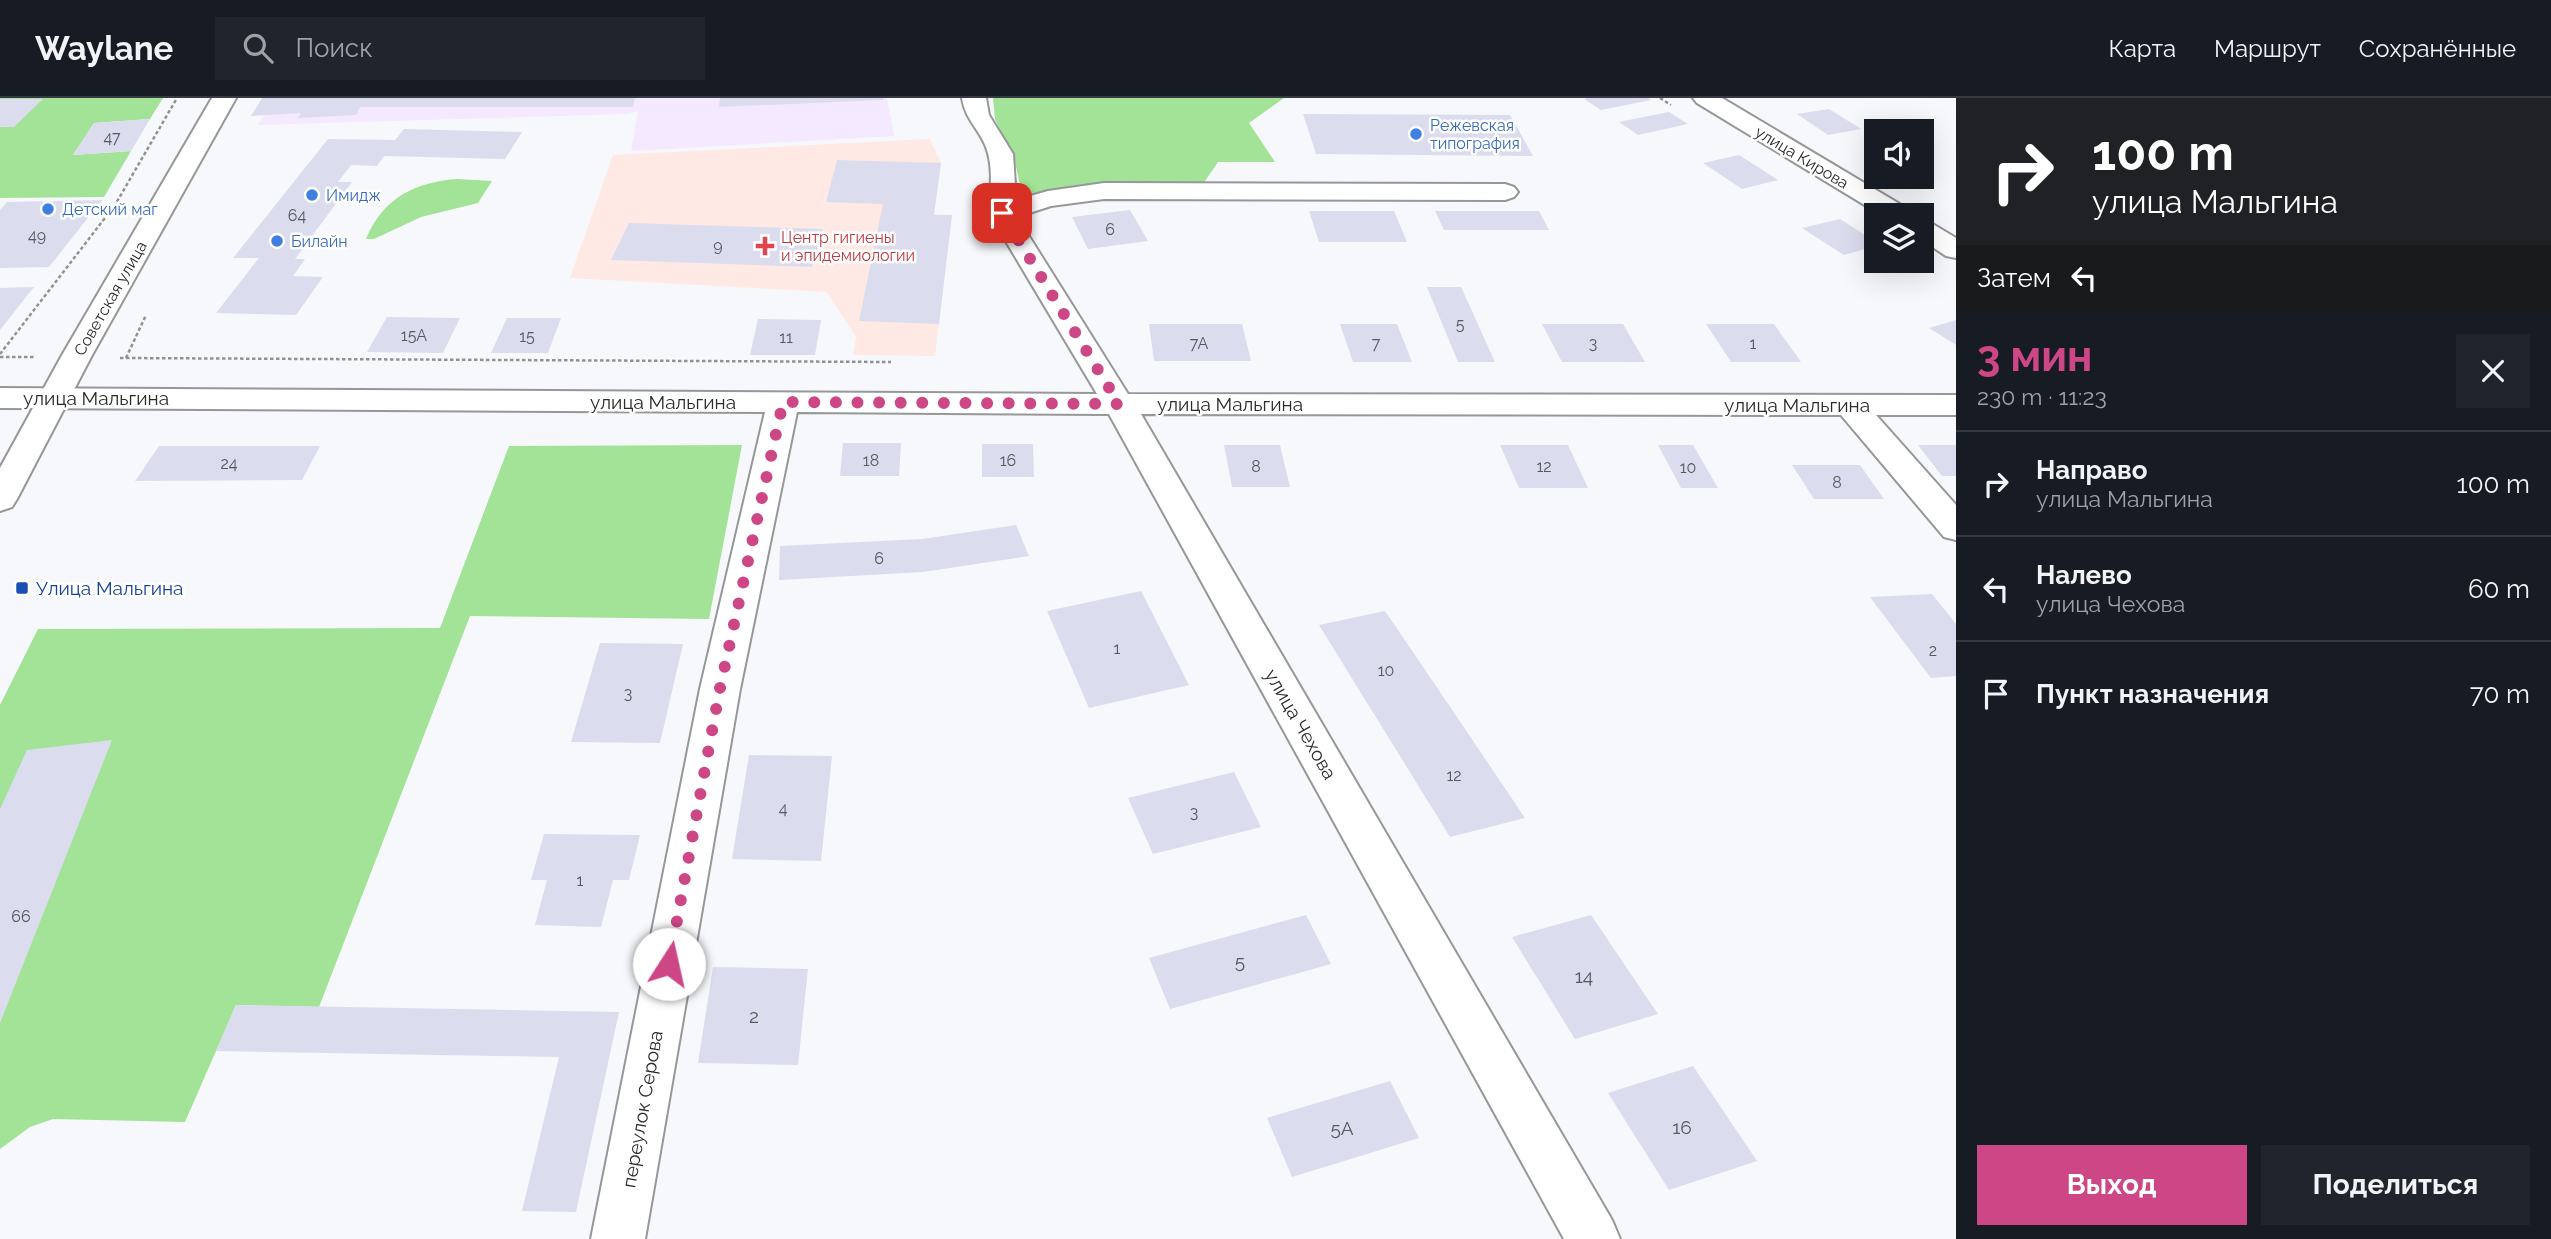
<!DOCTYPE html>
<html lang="ru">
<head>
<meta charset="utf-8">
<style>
	body { margin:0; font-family:Raleway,sans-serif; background:#20242c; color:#f1f3f6; height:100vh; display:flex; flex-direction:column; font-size:26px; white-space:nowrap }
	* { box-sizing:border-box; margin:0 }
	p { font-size:23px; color:#9ea1a6 }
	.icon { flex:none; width:38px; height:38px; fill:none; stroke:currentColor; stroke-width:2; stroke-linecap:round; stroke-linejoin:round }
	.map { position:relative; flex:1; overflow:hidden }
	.panel { display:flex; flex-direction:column; background:#171b24; width:595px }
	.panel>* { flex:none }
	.top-card { background:#202124; color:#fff; overflow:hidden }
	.tools { position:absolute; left:1864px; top:21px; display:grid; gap:14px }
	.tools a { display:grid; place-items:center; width:70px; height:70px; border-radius:0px; background:#171b24; box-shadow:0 7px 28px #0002; font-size:35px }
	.pin { position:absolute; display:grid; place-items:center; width:60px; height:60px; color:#fff; margin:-30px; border-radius:14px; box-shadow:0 4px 10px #0006 }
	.me { position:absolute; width:77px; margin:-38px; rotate:10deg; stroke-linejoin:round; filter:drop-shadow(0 0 5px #0008) }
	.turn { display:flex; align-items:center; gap:24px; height:147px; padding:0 21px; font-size:32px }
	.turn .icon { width:91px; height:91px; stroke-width:2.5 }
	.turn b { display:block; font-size:49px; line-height:60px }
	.then { display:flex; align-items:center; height:66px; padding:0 21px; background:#0003; gap:14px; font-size:26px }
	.round { display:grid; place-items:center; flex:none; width:74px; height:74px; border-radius:0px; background:#20242c }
	.headline { display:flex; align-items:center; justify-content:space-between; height:119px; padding:0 21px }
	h1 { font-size:42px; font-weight:700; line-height:52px; color:#cd4685 }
	.button { display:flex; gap:14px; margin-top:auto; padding:14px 21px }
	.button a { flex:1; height:80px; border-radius:0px; background:#cd4685; color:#fff; font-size:28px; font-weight:700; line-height:80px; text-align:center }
	.button a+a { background:#20242c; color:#f1f3f6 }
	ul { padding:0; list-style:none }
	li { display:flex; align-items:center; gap:21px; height:105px; padding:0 21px; border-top:2px solid #363941 }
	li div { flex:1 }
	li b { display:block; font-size:26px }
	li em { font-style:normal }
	header { display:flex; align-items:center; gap:42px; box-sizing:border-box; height:98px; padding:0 35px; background:#171b24; border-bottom:2px solid #363941 }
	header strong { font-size:33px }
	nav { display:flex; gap:38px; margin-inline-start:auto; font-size:24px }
	.search { width:490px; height:63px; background:#20242c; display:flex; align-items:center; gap:18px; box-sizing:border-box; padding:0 24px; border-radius:0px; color:#9ea1a6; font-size:26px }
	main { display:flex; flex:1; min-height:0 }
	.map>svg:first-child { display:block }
</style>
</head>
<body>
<header>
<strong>Waylane</strong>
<div class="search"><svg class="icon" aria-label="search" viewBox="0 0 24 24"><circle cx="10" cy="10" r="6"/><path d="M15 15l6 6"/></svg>Поиск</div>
<nav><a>Карта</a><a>Маршрут</a><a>Сохранённые</a></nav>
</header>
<main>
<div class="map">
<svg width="1956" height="1141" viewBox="0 0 1956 1141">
	<rect width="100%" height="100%" fill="#f7f8fb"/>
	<polygon fill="#f4e9fe" points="275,0 887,0 894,38 631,53 638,13 627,16 258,27"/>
	<polygon fill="#fee9e4" points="930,41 941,65 934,116 952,117 935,258 853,257 856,239 827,194 570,180 613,57"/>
	<g fill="#a2e397">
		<polygon points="0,0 163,0 150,21 94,25 73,57 131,53 104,99 0,100"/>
		<polygon points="993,0 1284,0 1249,25 1275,64 1218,64 1203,86 1023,101 1015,64 995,21"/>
		<path d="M457,81L492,83L478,105L421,119L374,141H366C383,100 415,84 457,81Z"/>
		<polygon points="742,347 709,521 470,518 319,909 236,907 185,1024 53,1021 30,1029 0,1051 0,607 38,531 440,530 509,348"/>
	</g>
	<g fill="#dcdcef">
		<polygon points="262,0 635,0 633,9 360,9 356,17 298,20 301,15 251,18"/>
		<polygon points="720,0 883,0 883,2 719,9"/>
		<polygon points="1588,0 1648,0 1651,2 1601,12 1584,1"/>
		<polygon points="0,1 43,1 14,29 0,29"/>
		<polygon points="1829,11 1861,31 1828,37 1797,16"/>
		<polygon points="1669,14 1688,26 1638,37 1619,24"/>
		<polygon points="1303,16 1510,17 1533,58 1316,56"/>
		<polygon points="150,21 131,53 73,57 94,25"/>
		<polygon points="404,31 522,34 505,61 384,58 377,68 351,67 338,84 352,84 295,161 305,161 293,178 323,179 296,217 216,215 259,160 233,160 328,41 395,42"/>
		<polygon points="1739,57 1778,82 1742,91 1703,65"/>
		<polygon points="837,62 941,65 934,117 952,117 939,226 859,223 883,106 826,104"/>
		<polygon points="102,102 49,169 0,170 0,112 7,104"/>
		<polygon points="1130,112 1148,143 1088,151 1072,119"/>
		<polygon points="1309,113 1394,113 1407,144 1319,144"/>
		<polygon points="1435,113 1539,113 1549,132 1444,132"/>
		<polygon points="1840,121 1876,144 1876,148 1844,157 1802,130"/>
		<polygon points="629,125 823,131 812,169 611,162"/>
		<polygon points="34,189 0,232 0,190"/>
		<polygon points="1427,189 1461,189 1495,264 1458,264"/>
		<polygon points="387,219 460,220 443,255 367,254"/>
		<polygon points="507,220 561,220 548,255 491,255"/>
		<polygon points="758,221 821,222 815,257 750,257"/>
		<polygon points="1956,222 1956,247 1929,230"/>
		<polygon points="1149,226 1242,226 1251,263 1154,263"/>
		<polygon points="1340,226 1397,226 1412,264 1353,264"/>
		<polygon points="1542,226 1623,226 1645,264 1562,264"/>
		<polygon points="1706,226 1774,226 1801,264 1731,264"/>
		<polygon points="843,345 901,345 899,378 840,378"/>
		<polygon points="982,346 1033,346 1034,379 982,379"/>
		<polygon points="1224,347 1280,347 1290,389 1232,389"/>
		<polygon points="1500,347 1568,347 1588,390 1519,390"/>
		<polygon points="1658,347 1693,347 1718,390 1681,390"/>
		<polygon points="1918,347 1956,347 1956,378 1942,378"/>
		<polygon points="159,348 320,348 302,382 135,383"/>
		<polygon points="1792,367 1860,367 1884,401 1814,401"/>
		<polygon points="1016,427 1029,458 923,474 779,482 780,448 922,441"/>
		<polygon points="1141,493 1189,587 1089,610 1047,513"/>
		<polygon points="1932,496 1956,526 1956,578 1931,580 1870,499"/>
		<polygon points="1385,513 1455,616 1525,720 1450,739 1319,527"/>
		<polygon points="600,545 683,546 660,645 571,644"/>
		<polygon points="112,642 0,925 0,711 27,652"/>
		<polygon points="749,657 832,658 821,763 732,761"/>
		<polygon points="1234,674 1261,729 1153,756 1128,700"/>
		<polygon points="544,736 640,737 629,782 613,782 601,829 535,827 547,782 531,782"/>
		<polygon points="1306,817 1331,866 1170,911 1149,860"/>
		<polygon points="1591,817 1658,916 1575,941 1512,839"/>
		<polygon points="713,869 808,871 798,967 698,965"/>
		<polygon points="236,907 619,914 576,1114 522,1113 559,959 216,953"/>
		<polygon points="1693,968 1757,1063 1669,1092 1608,995"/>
		<polygon points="1390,983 1419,1040 1292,1079 1267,1020"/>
	</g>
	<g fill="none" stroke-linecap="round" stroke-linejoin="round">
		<defs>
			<g id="minor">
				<path d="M962,0H986L989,17L1013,56L1016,102L1048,93L1104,85L1505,86L1514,89L1518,94L1514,99L1505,102L1104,101L1051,108L1017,119L1128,296L1956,297V317H1876L1956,407V442L1944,439L1841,317L1141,316L1612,1122L1620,1141H1564L1109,316L797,314L740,591L645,1141H591L700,591L765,314L0,310V290L1097,296L989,115C990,93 994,70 986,49C979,31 965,21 962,0Z"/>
				<polygon points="1693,0 1722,0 1908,111 1912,117 1881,117 1697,5"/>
				<polygon points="1922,123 1931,125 1956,140 1956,160 1946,158 1922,142"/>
			</g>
			<polygon id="major" points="212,0 236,0 91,259 17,401 12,409 0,413 0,370 61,259"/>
		</defs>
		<use href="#minor" stroke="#959799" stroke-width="4"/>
		<use href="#major" stroke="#959799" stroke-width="4"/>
		<g stroke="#919294" stroke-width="2.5" stroke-dasharray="3.5 2.5" stroke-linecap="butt">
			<polyline points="1660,0 1671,7"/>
			<polyline points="0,256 115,107 177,0"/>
			<polyline points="0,259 34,259"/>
			<polyline points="120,260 891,264"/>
			<polyline points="126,260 146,217"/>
		</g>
		<use href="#minor" fill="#fff" fill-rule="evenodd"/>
		<use href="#major" fill="#fff" fill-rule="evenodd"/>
	</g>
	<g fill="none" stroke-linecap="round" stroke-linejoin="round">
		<polyline stroke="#cd4685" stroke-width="12" stroke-dasharray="0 21.6" points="669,866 720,590 783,304 1119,306 1002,115"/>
	</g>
	<g fill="#3f7fe0" stroke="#fff" stroke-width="2.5">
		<circle cx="1416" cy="36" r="7"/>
		<circle cx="312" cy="97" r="7"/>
		<circle cx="48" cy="111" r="7"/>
		<circle cx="277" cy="143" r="7"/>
	</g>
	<path fill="#e0444e" stroke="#fff" stroke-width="2.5" d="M761.5 137.5h7v7h7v7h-7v7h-7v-7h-7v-7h7z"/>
	<rect fill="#1a4fb4" stroke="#fff" stroke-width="2.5" x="15" y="483" width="14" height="14" rx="3.5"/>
	<g text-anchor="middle" stroke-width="5" stroke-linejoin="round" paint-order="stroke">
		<g font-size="16" fill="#366cbe" stroke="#fff" text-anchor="start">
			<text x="1430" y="33">Режевская<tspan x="1430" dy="18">типография</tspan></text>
			<text x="326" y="103">Имидж</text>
			<text x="62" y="117">Детский маг</text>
			<text x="291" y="149">Билайн</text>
		</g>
		<g font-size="16" fill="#57575d">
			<text x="112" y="45">47</text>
			<text x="297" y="123">64</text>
			<text x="1110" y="137">6</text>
			<text x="37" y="143">49</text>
			<text x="718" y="153">9</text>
			<text x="1460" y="232">5</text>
			<text x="414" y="243">15А</text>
			<text x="527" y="244">15</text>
			<text x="786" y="245">11</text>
			<text x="1199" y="251">7А</text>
			<text x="1376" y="251">7</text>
			<text x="1593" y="251">3</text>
			<text x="1753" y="251">1</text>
			<text x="871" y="368">18</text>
			<text x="1008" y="368">16</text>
			<text x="229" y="371">24</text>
			<text x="1256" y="374">8</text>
			<text x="1544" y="374">12</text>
			<text x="1688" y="375">10</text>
			<text x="1837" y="390">8</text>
			<text x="879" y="466">6</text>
			<text x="1117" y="556">1</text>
			<text x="1933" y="558">2</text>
			<text x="1386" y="578">10</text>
			<text x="628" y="601">3</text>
			<text x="1454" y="683">12</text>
			<text x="783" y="716">4</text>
			<text x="1194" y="720">3</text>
			<text x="580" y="788">1</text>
			<text x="21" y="824">66</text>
		</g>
		<g font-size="16" fill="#2b2b2c" stroke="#fff">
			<text transform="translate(1802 59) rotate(31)" y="6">улица Кирова</text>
			<text transform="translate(110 200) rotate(-60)" y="6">Советская улица</text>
		</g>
		<g font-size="16" fill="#be3a42" stroke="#fff" text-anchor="start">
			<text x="781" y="145">Центр гигиены<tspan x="781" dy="18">и эпидемиологии</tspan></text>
		</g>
		<g font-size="19" fill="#2b2b2c" stroke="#fff">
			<text x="96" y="307">улица Мальгина</text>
			<text x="663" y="311">улица Мальгина</text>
			<text x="1230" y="313">улица Мальгина</text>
			<text x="1797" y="314">улица Мальгина</text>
			<text transform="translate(1301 626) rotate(60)" y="7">улица Чехова</text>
			<text transform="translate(642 1011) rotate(-80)" y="7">переулок Серова</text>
		</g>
		<g font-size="19" fill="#164399" stroke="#fff" text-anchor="start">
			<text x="36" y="497">Улица Мальгина</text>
		</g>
		<g font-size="19" fill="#57575d">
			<text x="1240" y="870">5</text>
			<text x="1584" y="885">14</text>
			<text x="754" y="925">2</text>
			<text x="1682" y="1036">16</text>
			<text x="1342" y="1037">5А</text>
		</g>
	</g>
</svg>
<div class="tools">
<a><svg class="icon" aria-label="sound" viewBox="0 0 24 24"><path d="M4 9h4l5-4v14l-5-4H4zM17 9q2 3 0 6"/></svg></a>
<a><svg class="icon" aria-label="layers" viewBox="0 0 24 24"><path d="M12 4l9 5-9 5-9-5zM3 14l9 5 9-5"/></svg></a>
</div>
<div class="pin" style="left:1002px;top:115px;background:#d93025"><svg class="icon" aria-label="arrive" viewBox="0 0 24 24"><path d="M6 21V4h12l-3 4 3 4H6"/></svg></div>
<svg class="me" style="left:669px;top:866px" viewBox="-20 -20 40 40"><circle r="19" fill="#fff"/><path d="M0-13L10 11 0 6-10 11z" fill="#cd4685"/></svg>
</div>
<section class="panel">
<div class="top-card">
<div class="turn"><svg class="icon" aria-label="right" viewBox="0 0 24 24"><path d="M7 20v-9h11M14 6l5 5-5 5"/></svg><div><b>100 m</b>улица Мальгина</div></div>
<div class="then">Затем<svg class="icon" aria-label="left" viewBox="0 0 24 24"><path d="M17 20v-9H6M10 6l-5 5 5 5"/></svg></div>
</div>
<div class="headline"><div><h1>3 мин</h1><p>230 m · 11:23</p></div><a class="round"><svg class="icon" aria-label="close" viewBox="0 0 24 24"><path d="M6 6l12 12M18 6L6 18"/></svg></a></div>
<ul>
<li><svg class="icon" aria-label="right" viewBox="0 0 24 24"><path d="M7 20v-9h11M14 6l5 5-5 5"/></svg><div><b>Направо</b><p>улица Мальгина</p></div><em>100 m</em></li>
<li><svg class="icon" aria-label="left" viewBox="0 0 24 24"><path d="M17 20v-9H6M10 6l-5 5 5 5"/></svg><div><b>Налево</b><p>улица Чехова</p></div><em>60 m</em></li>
<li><svg class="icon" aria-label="arrive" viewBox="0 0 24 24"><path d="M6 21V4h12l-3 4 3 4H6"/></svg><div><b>Пункт назначения</b></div><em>70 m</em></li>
</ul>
<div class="button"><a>Выход</a><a>Поделиться</a></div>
</section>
</main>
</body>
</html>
